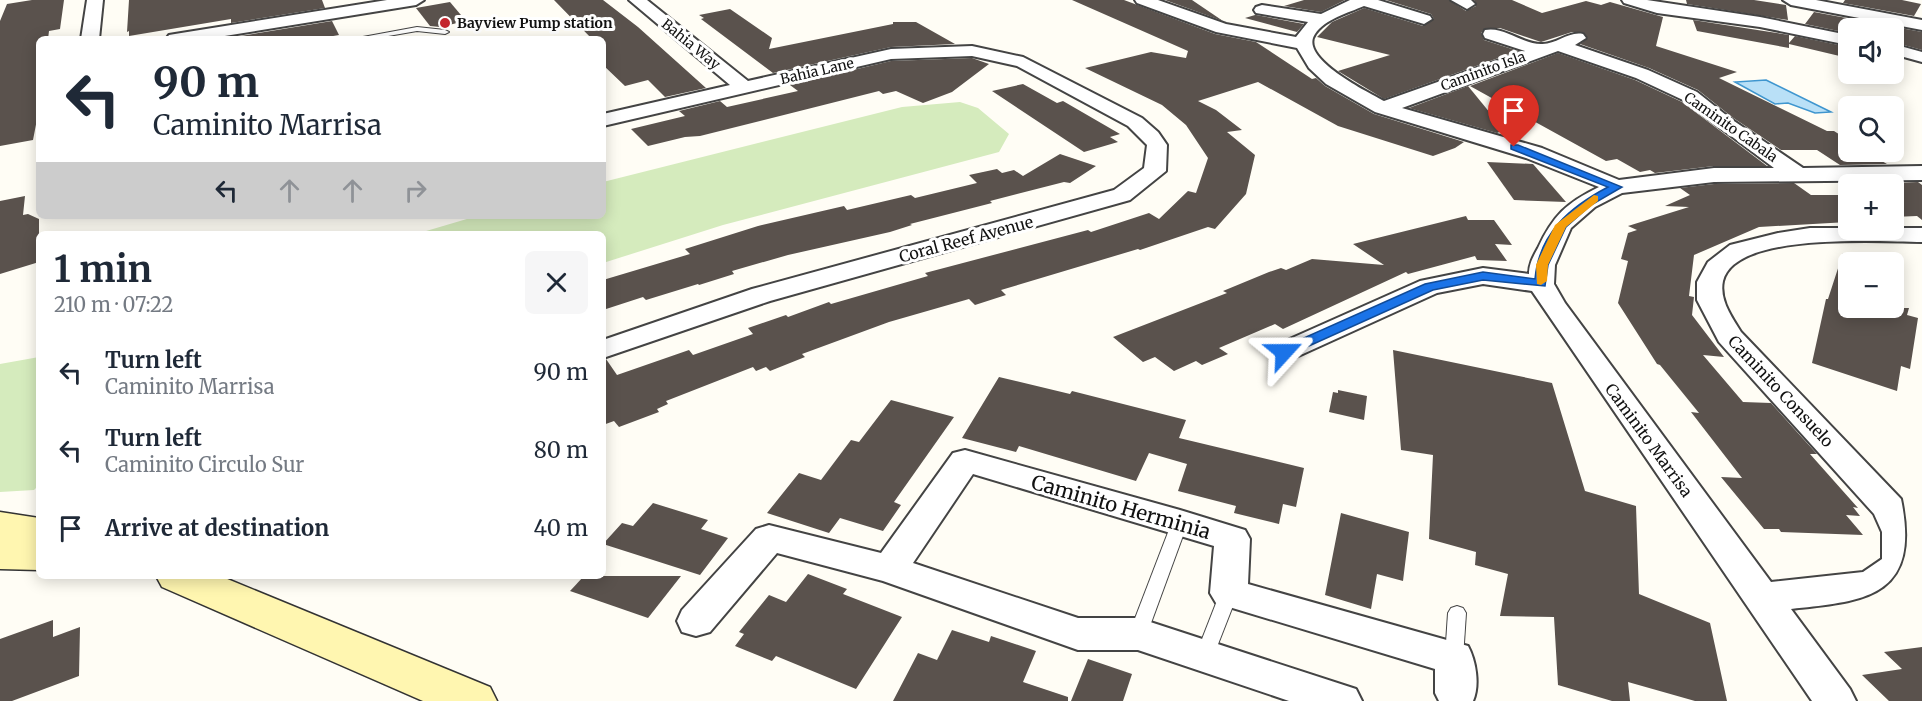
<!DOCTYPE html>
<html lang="en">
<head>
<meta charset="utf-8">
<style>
	body { margin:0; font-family:Merriweather,serif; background:#f6f6f7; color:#1f2937; height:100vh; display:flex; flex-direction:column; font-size:22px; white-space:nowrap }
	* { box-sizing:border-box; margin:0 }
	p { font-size:20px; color:#747a83 }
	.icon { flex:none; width:33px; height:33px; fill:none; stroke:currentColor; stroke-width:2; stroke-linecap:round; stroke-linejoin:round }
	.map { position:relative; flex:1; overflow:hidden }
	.sheet { position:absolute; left:36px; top:231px; width:570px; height:348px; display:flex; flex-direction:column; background:#fff; border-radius:9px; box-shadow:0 3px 15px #0003 }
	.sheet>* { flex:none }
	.top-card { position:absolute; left:36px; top:36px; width:570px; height:183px; border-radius:9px; box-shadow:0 3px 15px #0003; background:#fff; color:#1f2937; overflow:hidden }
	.controls { position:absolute; left:1838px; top:18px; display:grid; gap:12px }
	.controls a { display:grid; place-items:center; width:66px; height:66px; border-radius:9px; background:#fff; box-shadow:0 3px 15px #0003; font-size:30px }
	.pin { position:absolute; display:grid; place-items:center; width:51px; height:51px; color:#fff; margin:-62px -26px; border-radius:50% 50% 50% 0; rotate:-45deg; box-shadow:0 0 6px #0007 }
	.pin .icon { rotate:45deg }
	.me { position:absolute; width:66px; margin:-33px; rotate:66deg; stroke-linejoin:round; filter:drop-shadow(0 0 4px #0008) }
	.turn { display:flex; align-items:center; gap:21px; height:126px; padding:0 18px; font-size:27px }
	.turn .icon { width:78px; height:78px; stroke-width:2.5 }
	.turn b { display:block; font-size:42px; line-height:51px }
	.lanes { display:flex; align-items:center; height:57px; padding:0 18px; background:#0003; justify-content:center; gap:30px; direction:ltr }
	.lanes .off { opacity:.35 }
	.round { display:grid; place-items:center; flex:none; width:63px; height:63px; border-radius:9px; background:#f6f6f7 }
	.head { display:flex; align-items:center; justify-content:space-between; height:102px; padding:0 18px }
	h1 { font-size:36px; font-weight:700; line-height:45px }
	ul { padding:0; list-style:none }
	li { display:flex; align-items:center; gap:18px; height:78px; padding:0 18px }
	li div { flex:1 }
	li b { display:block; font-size:22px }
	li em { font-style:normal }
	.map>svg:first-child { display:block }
</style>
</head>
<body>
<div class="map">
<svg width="1922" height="701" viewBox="0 0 1922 701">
	<rect width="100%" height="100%" fill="#fffdf5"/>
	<g fill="#d5ebbd">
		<polygon points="960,102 978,108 1009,134 999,152 723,225 603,263 603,234 416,234 477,216 603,216 603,182 902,107"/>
		<polygon points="39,357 39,485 34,490 0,492 0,364"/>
	</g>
	<polygon fill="#b9e0f7" stroke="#3f96cf" stroke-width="1.5" points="1766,80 1831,112 1815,113 1788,103 1775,104 1735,82"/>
	<g fill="#5a524d">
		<polygon points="32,0 64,0 60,29 49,31 48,39 39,39 39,109 33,140 0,146 0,21 7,4"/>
		<polygon points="129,0 322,0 325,8 231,23 231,19 129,36 129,31 127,32"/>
		<polygon points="554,0 603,0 638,27 706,88 665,97 648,80 625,86 603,65 603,39 592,39"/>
		<polygon points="1072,0 1124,0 1215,34 1256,42 1312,79 1316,78 1325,86 1374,114 1464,142 1455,148 1433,156 1338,126 1258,82 1198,101 1216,110 1242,130 1227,132 1255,155 1246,194 1215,229 1208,227 1140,250 1138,249 1001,290 1006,295 975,305 969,299 889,322 802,354 805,357 770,371 766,367 756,371 753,367 666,401 668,404 657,409 659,412 619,427 614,421 603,425 603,360 606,359 617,375 689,350 693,355 753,334 748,328 786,315 788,317 829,302 831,304 928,276 925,273 1088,230 1091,232 1149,213 1159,219 1188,191 1196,193 1208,158 1186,125 1162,105 1085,68 1151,52 1186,58 1188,51"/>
		<polygon points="1165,0 1192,0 1223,21"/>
		<polygon points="1304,0 1345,0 1321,12 1284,6"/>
		<polygon points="1386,0 1449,0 1466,11 1476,6 1474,0 1512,0 1542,13 1586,1 1601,5 1610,2 1663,17 1656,46 1737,72 1719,78 1827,131 1834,131 1848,140 1848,152 1866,152 1887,164 1840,165 1817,150 1781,150 1732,117 1698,90 1649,68 1580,44 1588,38 1583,32 1572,32 1541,42 1500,28 1485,28 1481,33 1484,40 1518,51 1384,99 1338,71 1390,55 1317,37 1332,22 1364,8 1423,26 1434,19 1431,14"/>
		<polygon points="1686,0 1754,0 1786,5 1788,20 1687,4"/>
		<polygon points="1845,0 1902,0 1921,4 1914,16 1843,3"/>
		<polygon points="450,2 466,21 440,27 430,26 416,8"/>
		<polygon points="730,9 772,38 769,49 893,24 893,22 916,22 955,44 891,47 773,73 701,19 704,18 699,15"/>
		<polygon points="1814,12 1922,32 1922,50 1893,42 1893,28 1848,28 1848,33 1805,24"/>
		<polygon points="1255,15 1256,15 1304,24 1297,32 1245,18"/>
		<polygon points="1693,20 1789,35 1789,43 1795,36 1848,47 1848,58 1789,44 1789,48 1697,31"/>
		<polygon points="332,21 339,35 316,39 237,39 235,37"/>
		<polygon points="1558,53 1635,80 1682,102 1767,166 1714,166 1655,173 1650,170 1640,172 1617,159 1606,161 1470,86"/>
		<polygon points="972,58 989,64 952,92 923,103 896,91 883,94 879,91 700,136 685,137 648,146 631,129 685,116 679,111 720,101 727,107 798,91 790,85 891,61"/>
		<polygon points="1023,84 1057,103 1063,101 1120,134 1110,137 1118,142 1084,152 992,91"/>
		<polygon points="1468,86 1504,130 1497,133 1409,108"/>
		<polygon points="1060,154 1096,166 1070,183 1064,182 990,201 992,203 910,224 912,225 890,232 788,255 732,271 734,274 699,285 698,284 646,300 643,297 603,310 603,280 690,254 685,249 758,226 844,206 847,210 911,195 915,198 977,183 969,175 997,169 1002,173 1014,170 1023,176"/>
		<polygon points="1487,162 1533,164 1566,202 1514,200"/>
		<polygon points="1918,182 1922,185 1922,220 1917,216 1893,217 1893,183"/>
		<polygon points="1794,183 1811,195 1848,195 1848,222 1759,227 1694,255 1689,296 1694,297 1692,315 1724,357 1703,355 1743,402 1771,403 1797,432 1817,454 1810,454 1858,508 1853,507 1860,516 1846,515 1863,535 1781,532 1779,529 1764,529 1721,477 1742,478 1691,412 1699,413 1660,365 1657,364 1618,303 1628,261 1621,259 1628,233 1637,230 1628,226 1689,207 1665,206 1690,195 1680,188 1714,184"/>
		<polygon points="25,196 23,215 28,214 39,219 39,262 0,274 0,201"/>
		<polygon points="1466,216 1468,220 1494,220 1512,245 1495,244 1507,261 1477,260 1475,256 1408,274 1406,272 1283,329 1275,324 1219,348 1228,354 1202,365 1196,361 1174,371 1155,357 1143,362 1113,337 1227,293 1223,291 1269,272 1281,268 1286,270 1312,259 1384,265 1353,244"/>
		<polygon points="1843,253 1848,253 1848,308 1909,308 1907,315 1918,318 1910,369 1901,366 1897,391 1812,363 1826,299 1828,299"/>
		<polygon points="1393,350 1552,383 1585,491 1636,506 1639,594 1710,623 1727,701 1695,701 1628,682 1630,701 1612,701 1558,685 1554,617 1500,616 1508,574 1475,565 1476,552 1429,539 1433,455 1401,450"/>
		<polygon points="999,377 1070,394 1072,391 1186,420 1179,438 1304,468 1296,507 1283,504 1279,524 1234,513 1236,506 1178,491 1187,464 1149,453 1136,481 1019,446 1016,452 962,438"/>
		<polygon points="1338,390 1367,396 1364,420 1329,412 1333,392 1338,393"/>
		<polygon points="891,400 954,417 894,502 901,505 883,531 840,518 829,533 767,513 799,473 821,480 851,440 859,442"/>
		<polygon points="653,503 708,520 701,529 728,538 700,575 603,544 622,523 633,526"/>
		<polygon points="1341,513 1409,532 1403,581 1377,574 1371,609 1325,595"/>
		<polygon points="808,574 847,589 843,594 902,617 856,689 776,656 772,661 735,646 744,634 739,632 769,595 786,602"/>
		<polygon points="584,576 681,576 648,618 570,591"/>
		<polygon points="53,620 53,637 80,627 79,676 12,701 0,701 0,639"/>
		<polygon points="952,630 989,642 991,636 1036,651 1023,682 1068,697 1068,701 893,701 918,653 937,660"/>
		<polygon points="1922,647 1922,701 1889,701 1862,675 1902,669 1884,652"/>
		<polygon points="1088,659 1132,674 1123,701 1071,701"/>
	</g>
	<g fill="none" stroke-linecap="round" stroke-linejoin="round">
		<defs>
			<g id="lane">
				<polygon points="417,27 445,30 449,32 445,34 417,31 371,39 352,39"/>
				<polygon points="1180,516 1186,518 1188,522 1147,634 1145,639 1138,641 1131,639 1129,634 1172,522 1174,518"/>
				<polygon points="1229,586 1235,588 1238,593 1213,657 1211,662 1204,665 1197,662 1195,657 1220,593 1223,588"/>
				<polygon points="1457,606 1463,608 1466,613 1463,658 1461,663 1454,666 1447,663 1445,658 1448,613 1451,608"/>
			</g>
			<g id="street">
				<polygon points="87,0 103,0 99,39 81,39"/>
				<polygon points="387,0 424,0 416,5 206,39 166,39 169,35 175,34"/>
				<polygon points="629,0 647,0 748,81 891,49 972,46 1023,57 1142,118 1158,132 1167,145 1166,171 1130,200 770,301 603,358 603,340 752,289 1114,190 1144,168 1147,145 1128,126 1017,66 972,56 891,59 603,126 603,114 730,85"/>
				<path d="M1135,0H1158L1226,24L1296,37L1308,22L1256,13L1254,10L1256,7L1262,5L1321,14L1350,0H1378L1430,16L1432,19L1424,24L1364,6C1348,13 1325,19 1315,34C1298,58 1368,92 1384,101L1525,51L1485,38L1483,34L1485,30C1504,26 1522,44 1541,44C1556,45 1568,31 1583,34L1586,38L1575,45L1648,70L1697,92L1731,119L1803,168L1922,166V180L1714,182L1622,193L1595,207L1571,228L1555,265L1554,284L1565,303L1771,582L1863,572L1882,559V532L1874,514L1719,342L1697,300V282L1708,262L1730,245L1778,233L1810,228H1922V242C1882,242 1735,231 1723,281C1719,300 1732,317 1741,332L1901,499C1922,600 1861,601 1791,609L1850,689L1856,701H1812L1532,291L1483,284L1437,293L1294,358L1284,361L1274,358L1270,352L1274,346L1420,281L1483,268L1529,274C1529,264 1533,257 1538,248C1553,216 1566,203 1599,187L1526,158L1375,112L1326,84L1309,68L1297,48L1216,32L1137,3ZM1558,51L1636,78L1683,100L1774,168H1714L1619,180L1542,148L1402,108Z"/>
				<polygon points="1451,0 1471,0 1475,4 1467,9"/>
				<polygon points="1622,0 1647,0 1760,17 1848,35 1848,45 1760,27 1657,13 1624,3"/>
				<polygon points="1783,0 1816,0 1922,20 1922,30 1791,5"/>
				<polygon points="1893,44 1922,52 1922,62 1893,54"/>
				<path d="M965,450L1180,510L1245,530L1250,539L1248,584L1468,646C1476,661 1480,685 1473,701H1439L1435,693V669L1216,603L1210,593L1214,546L973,474L913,563L1078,618H1138L1356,689L1362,701H1289L1138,650H1078L883,581L777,553L710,632L696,636L682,632L677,621L682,610L756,529L769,525L881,553L953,453Z"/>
			</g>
			<g id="secondary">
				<polygon points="0,512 39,518 39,570 0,569"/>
				<polygon points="156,576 220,576 490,687 497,701 423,701 162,587"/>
			</g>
		</defs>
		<use href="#lane" stroke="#444" stroke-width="2"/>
		<use href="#street" stroke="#444" stroke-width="4"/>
		<use href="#secondary" stroke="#333" stroke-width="3"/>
		<use href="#lane" fill="#fff" fill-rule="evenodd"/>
		<use href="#street" fill="#fff" fill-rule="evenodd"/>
		<use href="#secondary" fill="#fff6b0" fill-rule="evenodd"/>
	</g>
	<path fill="#1a73e8" stroke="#114b97" stroke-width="1.5" d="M1511,145H1518L1622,187L1591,205L1566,227L1548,265L1545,286L1483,280L1433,290L1289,355H1279L1277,352L1279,349L1425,284L1483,272L1535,279C1539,233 1570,207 1608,187L1511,149Z"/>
	<polygon fill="#f59e0b" points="1594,195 1598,196 1598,201 1566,227 1548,265 1547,281 1541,285 1537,284 1536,265 1555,225"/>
	<circle fill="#c4262e" stroke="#fff" stroke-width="2" cx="445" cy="23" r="6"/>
	<g text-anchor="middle" stroke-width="6" stroke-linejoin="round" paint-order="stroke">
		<g font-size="14" font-weight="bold" fill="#111" stroke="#fff" text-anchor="start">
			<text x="457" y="28">Bayview Pump station</text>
		</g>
		<g font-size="14" fill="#111" stroke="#fff">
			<text transform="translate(691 44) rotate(39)" y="5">Bahia Way</text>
			<text transform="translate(817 71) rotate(-13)" y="5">Bahia Lane</text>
			<text transform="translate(1483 71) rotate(-20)" y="5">Caminito Isla</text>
			<text transform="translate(1731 127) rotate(35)" y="5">Caminito Cabala</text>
		</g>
		<g font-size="16" fill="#111" stroke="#fff">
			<text transform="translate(966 239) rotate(-15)" y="6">Coral Reef Avenue</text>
			<text transform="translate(1781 391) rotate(47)" y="6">Caminito Consuelo</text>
			<text transform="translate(1649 440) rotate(54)" y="6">Caminito Marrisa</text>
		</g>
		<g font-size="20" fill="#111" stroke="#fff">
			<text transform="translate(1121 507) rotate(16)" y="7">Caminito Herminia</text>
		</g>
	</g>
</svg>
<div class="controls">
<a><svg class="icon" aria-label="sound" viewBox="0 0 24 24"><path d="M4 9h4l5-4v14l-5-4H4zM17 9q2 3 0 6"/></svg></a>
<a><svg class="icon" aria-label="search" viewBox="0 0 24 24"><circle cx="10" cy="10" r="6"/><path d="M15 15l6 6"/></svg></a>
<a>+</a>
<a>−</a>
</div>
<div class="pin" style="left:1514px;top:147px;background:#d93025"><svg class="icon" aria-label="arrive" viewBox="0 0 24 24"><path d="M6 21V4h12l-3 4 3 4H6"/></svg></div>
<svg class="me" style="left:1284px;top:352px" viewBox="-20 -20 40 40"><path d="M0-17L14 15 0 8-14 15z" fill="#1a73e8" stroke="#fff" stroke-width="4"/></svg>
<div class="top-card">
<div class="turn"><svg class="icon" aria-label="left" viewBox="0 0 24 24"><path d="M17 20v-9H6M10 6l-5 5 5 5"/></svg><div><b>90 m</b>Caminito Marrisa</div></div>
<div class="lanes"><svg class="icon" aria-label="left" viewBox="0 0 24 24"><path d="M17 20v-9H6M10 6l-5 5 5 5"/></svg><svg class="icon off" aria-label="ahead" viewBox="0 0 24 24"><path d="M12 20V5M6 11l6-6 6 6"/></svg><svg class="icon off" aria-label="ahead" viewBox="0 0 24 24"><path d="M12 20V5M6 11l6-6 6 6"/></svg><svg class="icon off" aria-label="right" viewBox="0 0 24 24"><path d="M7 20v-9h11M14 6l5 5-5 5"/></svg></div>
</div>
<section class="sheet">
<div class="head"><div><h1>1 min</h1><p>210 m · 07:22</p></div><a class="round"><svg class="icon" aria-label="close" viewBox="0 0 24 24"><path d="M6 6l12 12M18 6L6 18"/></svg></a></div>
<ul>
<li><svg class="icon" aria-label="left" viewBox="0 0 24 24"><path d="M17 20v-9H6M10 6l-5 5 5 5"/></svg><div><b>Turn left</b><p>Caminito Marrisa</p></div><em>90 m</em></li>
<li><svg class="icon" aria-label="left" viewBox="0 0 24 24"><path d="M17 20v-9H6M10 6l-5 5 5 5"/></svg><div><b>Turn left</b><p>Caminito Circulo Sur</p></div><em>80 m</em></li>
<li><svg class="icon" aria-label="arrive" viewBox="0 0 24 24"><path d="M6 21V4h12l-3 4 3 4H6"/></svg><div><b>Arrive at destination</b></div><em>40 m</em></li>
</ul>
</section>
</div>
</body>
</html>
